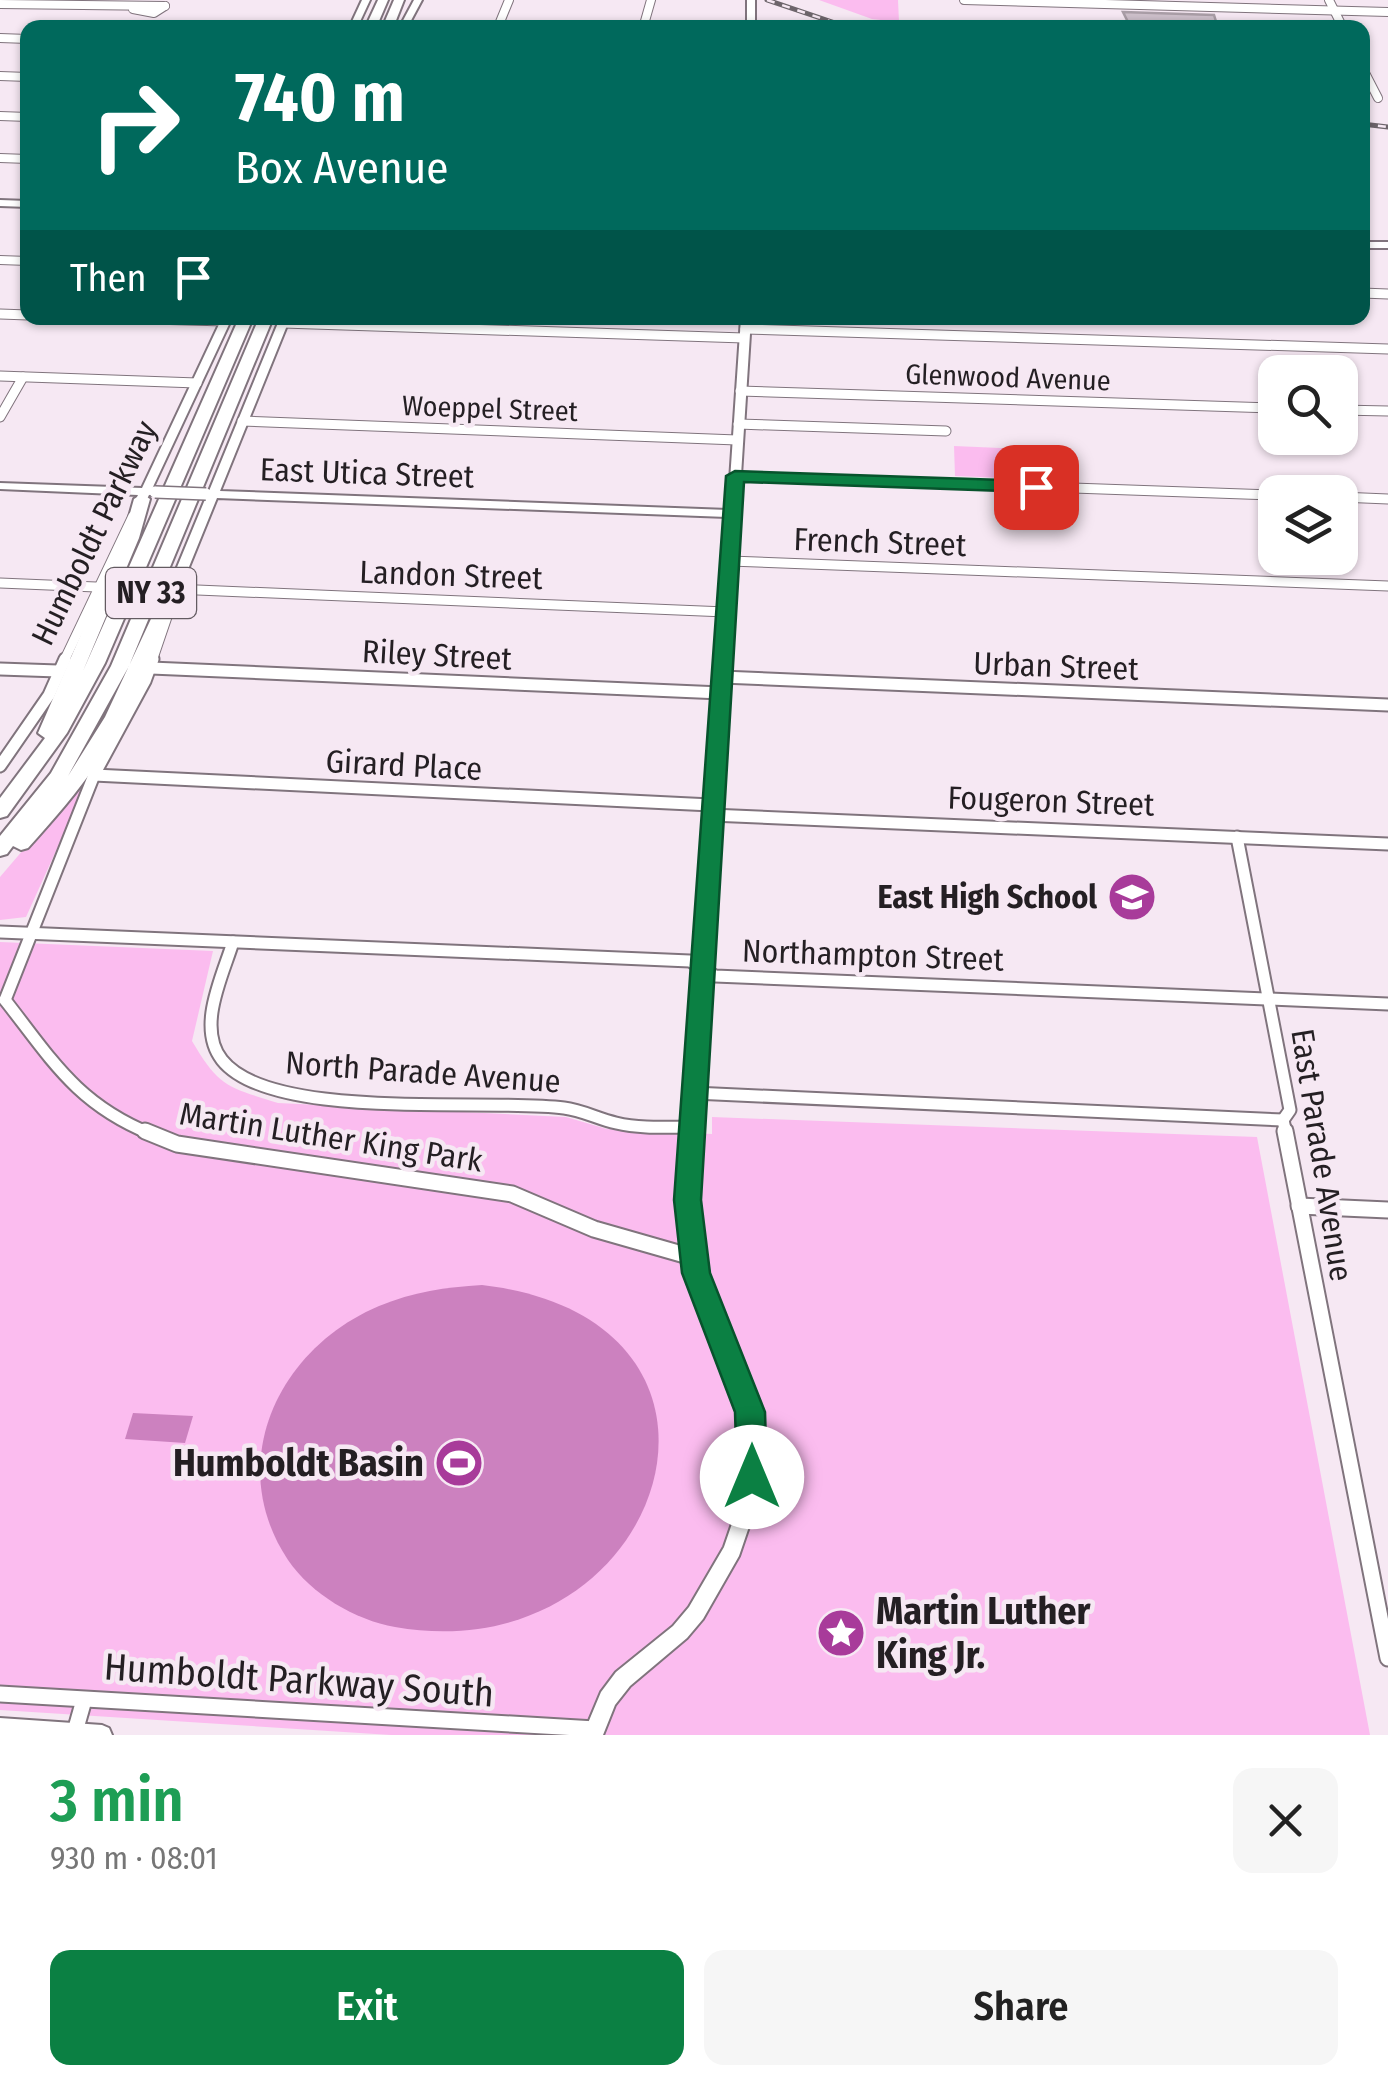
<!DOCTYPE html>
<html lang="en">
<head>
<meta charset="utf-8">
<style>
  :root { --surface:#fff; --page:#f6f6f6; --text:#222; --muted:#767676; --accent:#0b8043 }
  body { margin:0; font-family:"Fira Sans Condensed",sans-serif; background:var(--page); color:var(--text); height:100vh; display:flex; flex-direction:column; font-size:38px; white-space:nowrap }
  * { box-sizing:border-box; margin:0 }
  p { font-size:32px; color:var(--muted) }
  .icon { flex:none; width:55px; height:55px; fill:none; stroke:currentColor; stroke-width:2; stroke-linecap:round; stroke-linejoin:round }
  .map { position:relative; height:1735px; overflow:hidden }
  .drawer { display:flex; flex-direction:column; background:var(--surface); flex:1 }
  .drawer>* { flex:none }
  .hud { position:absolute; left:20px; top:20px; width:1350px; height:305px; border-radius:20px; box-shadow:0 2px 8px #0004; background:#00695c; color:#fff; overflow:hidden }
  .tools { position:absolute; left:1258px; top:355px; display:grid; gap:20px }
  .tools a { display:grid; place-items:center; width:100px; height:100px; border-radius:20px; background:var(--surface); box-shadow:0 2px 8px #0004; font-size:50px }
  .pin { position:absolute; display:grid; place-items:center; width:85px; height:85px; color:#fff; margin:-42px; border-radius:20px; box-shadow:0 5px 15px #0006 }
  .me { position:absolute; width:110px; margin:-55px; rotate:0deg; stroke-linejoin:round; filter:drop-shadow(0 0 8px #0008) }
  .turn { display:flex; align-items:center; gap:35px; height:210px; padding:0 50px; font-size:45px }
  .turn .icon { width:130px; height:130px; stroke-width:2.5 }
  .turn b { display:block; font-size:70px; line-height:85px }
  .then { display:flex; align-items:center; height:95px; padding:0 50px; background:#0003; gap:20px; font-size:38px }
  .round { display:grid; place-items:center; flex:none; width:105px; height:105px; border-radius:20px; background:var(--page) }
  .headline { display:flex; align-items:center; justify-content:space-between; height:170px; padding:0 50px }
  h1 { font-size:60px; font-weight:600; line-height:75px; color:#1e9e55 }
  .action { display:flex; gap:20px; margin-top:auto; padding:20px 50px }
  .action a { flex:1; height:115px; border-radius:20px; background:var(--accent); color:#fff; font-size:40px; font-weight:600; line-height:115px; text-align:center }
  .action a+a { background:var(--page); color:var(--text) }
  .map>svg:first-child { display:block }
  .green { fill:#fbbcef }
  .water { fill:#cc81bf }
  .building { fill:#cec0cb; stroke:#a99da6; stroke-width:2.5 }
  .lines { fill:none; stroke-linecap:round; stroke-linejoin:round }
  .minor-far3-casing { stroke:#80747d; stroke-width:10 }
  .minor-far2-casing { stroke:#80747d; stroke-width:11 }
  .minor-far1-casing { stroke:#80747d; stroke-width:15 }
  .minor-casing { stroke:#80747d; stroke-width:19 }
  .tertiary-casing { stroke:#80747d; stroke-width:4 }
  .motorway-casing { stroke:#80747d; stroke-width:4 }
  .minor-far3 { stroke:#fff; stroke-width:8 }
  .minor-far2 { stroke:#fff; stroke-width:9 }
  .minor-far1 { stroke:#fff; stroke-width:11 }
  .minor { stroke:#fff; stroke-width:15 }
  .tertiary { fill:#fff; fill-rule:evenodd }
  .motorway { fill:#fff; fill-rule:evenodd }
  .rail-casing { stroke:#6d656b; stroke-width:5 }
  .rail { stroke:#f6e8f3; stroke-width:2.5; stroke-dasharray:8; stroke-linecap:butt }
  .tertiary-bridge-casing { stroke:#80747d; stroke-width:14; stroke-linecap:butt }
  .tertiary-bridge { stroke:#fff; stroke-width:11 }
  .route { fill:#0b8043; stroke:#07532c; stroke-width:2.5 }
  .labels { text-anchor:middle; stroke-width:9; stroke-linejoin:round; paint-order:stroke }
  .far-street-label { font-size:28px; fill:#241f23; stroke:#f6e8f3 }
  .shield { fill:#f6e8f3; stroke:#635b61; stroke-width:2.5 }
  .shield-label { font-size:30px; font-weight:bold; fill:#241f23 }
  .street-label { font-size:32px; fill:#241f23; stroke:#f6e8f3 }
  .poi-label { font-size:32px; font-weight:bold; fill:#241f23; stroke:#f6e8f3; text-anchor:end }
  .near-poi-label { font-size:38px; font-weight:bold; fill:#241f23; stroke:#f6e8f3; text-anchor:end }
  .near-street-label { font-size:38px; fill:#241f23; stroke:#f6e8f3 }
</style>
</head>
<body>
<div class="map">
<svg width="1388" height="1735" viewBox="0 0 1388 1735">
  <rect width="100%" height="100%" fill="#f6e8f3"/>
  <g class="green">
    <path d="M819 0H898L899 22 872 19Z"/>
    <path d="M954 446 1025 449 1028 479 955 476Z"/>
    <path d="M94 767 26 917 0 920V877Z"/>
    <path d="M0 942 213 951 192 1041C219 1087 227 1087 278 1103L566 1117 607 1129 712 1134V1117L1257 1137 1370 1735H391L0 1710Z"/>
  </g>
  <g class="water">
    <path d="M482 1285C782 1320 664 1674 395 1627 355 1620 311 1594 288 1560 224 1464 277 1349 379 1306 413 1292 446 1287 482 1285Z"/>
    <path d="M133 1413 193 1416 185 1443 125 1439Z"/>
  </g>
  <path class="building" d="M1123 12 1214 15 1218 28H1131Z"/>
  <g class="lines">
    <g class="minor-far3-casing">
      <g id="minor-far3">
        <path d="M964 0 1388 12"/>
        <path d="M1329 0 1343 28"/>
        <path d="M0 4 165 6"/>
        <path d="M133 9 154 13 165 6"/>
        <path d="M508 28 500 22 509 0"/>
        <path d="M643 28 651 0"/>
        <path d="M0 38 28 39"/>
        <path d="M1362 67 1378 98"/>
        <path d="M0 76 28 77"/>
        <path d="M0 116 28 117"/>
        <path d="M0 158 28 159"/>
        <path d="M0 260 28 261"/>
      </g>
    </g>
    <g class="minor-far2-casing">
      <g id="minor-far2">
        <path d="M1362 293 1388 294"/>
        <path d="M0 314 28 315"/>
        <path d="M115 318 225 321"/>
        <path d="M283 323 744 338"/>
        <path d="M745 329 1388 349"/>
        <path d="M0 376 197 383"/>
        <path d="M740 391 1275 408"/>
        <path d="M1340 410 1388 411"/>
        <path d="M0 417 23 377"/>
        <path d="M242 421 737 440"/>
        <path d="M738 424 946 431"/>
        <path d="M735 476 1275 495"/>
        <path d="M1340 497 1388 499"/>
        <path d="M730 561 1388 586"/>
        <path d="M0 583 96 587"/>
        <path d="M174 592V589L726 612"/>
        <path d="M64 661 133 516"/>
        <path d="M152 661 168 614"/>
      </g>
    </g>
    <g class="minor-far1-casing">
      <g id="minor-far1">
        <path d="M151 668 721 693"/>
        <path d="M0 669 58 671"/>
        <path d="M722 677 1388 705"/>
        <path d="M0 766 49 695 65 659"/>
        <path d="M94 775 711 805"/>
        <path d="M711 815 1388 844"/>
        <path d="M1237 837 1290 1110 1283 1120 1286 1134"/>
        <path d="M0 932 690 961 715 976 1388 1004"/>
        <path d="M233 942C223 975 196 1027 222 1060 271 1122 487 1098 564 1108 582 1110 598 1119 616 1123 641 1129 667 1127 692 1127"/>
        <path d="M5 1000 94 775 145 681 153 659"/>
        <path d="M5 1000C52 1060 77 1104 151 1134"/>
        <path d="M694 1093 1283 1120"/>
      </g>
    </g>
    <g class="minor-casing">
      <g id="minor">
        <path d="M145 1131 177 1144 512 1194 594 1229 692 1257"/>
        <path d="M1285 1131 1388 1658"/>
        <path d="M1299 1206 1388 1210"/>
        <path d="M0 1694 595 1729"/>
        <path d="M74 1735 84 1700"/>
      </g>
    </g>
    <g class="tertiary-casing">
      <g id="tertiary">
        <path d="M362 0H370L357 28H349Z"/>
        <path d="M414 0H422L407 28H399Z"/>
        <rect x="747" y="0" width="8" height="28"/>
        <path d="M0 200 28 201V207L0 206Z"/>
        <rect x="1362" y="242" width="26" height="6"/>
        <path d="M222 318H232L152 489 158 490V494L149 495 146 501 142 502 136 499 138 495 0 489V483L142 488Z"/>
        <path d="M280 318H290L220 491 728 510 741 318H751L695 1200 704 1273 759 1412 762 1448 756 1506 739 1556 703 1619 687 1638 630 1686 615 1705 603 1735H583L601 1692 616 1672 673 1626 689 1607 724 1547 738 1506 744 1448 741 1412 688 1273 679 1200 727 517 217 498 180 589 174 593 170 591 168 589 206 497 200 494 209 491Z"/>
        <path d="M0 1718 102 1725 109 1728 112 1735H0Z"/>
      </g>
    </g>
    <g class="motorway-casing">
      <g id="motorway">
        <path d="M378 0H388L376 28H365Z"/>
        <path d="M394 0H404L393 28H382Z"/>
        <path d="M239 318H253L105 663 67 733 7 816 0 818V798L45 738 38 733 123 538 134 499 142 494 150 499 139 538 83 671Z"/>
        <path d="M259 318H273L129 666 68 776 105 717 165 589 174 584 180 585 183 589C156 645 134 704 101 757 80 790 54 819 28 848L21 850 13 846 7 854 0 856V836L51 773 111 666Z"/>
      </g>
    </g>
    <use href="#minor-far3" class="minor-far3"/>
    <use href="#minor-far2" class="minor-far2"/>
    <use href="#minor-far1" class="minor-far1"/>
    <use href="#minor" class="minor"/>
    <use href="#tertiary" class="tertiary"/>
    <use href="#motorway" class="motorway"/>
    <g class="rail-casing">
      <g id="rail">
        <path d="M767 0 850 28"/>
        <path d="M1362 124 1388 127"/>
      </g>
    </g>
    <use href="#rail" class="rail"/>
    <g class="tertiary-bridge-casing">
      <path id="tertiary-bridge" d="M155 492 206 494"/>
    </g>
    <use href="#tertiary-bridge" class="tertiary-bridge"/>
  </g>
  <path class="route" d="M735 471 1036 481 1045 487 1036 492 744 482 701 1200 710 1273 765 1412 767 1477 763 1486 752 1490 741 1486 737 1477 735 1412 682 1273 674 1200 726 476Z"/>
  <defs>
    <g id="school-disc" transform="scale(2.5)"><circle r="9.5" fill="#a83b9a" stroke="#f6e8f3"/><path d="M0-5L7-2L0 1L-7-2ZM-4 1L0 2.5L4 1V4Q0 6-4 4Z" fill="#fff"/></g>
    <g id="stadium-disc" transform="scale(2.5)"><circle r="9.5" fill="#a83b9a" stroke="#f6e8f3"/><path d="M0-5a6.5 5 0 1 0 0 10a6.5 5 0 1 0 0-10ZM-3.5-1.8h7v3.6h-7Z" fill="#fff"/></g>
    <g id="sight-disc" transform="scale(2.5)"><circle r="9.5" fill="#a83b9a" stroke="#f6e8f3"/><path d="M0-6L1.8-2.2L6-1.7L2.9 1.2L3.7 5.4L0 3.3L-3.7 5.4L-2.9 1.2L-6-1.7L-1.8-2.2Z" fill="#fff"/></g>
  </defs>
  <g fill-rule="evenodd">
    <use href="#school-disc" x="1132" y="897"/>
    <use href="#stadium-disc" x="459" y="1463"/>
    <use href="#sight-disc" x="841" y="1633"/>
  </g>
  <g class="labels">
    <g class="far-street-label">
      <text transform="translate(1008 377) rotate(2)" y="10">Glenwood Avenue</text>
      <text transform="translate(490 408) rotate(2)" y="10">Woeppel Street</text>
    </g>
    <rect class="shield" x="106" y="568" width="90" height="50" rx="8"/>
    <g class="shield-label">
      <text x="151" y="603">NY 33</text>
    </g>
    <g class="street-label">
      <text transform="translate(367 473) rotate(2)" y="11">East Utica Street</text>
      <text transform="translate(94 533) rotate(-64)" y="11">Humboldt Parkway</text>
      <text transform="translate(880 542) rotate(2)" y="11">French Street</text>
      <text transform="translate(451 575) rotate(2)" y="11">Landon Street</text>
      <text transform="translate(437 655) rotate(3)" y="11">Riley Street</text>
      <text transform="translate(1056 666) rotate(2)" y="11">Urban Street</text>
      <text transform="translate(404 765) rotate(3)" y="11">Girard Place</text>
      <text transform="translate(1051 801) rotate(2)" y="11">Fougeron Street</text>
      <text transform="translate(873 955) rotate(2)" y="11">Northampton Street</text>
      <text transform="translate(423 1072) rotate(4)" y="11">North Parade Avenue</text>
      <text transform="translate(331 1137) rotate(9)" y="11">Martin Luther King Park</text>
      <text transform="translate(1322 1155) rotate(81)" y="11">East Parade Avenue</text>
    </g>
    <g class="poi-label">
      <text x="1097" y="908">East High School</text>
    </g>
    <g class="near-poi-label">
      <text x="424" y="1476">Humboldt Basin</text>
      <text x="876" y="1624" text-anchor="start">Martin Luther<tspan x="876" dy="44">King Jr.</tspan></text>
    </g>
    <g class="near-street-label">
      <text transform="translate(299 1680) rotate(4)" y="13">Humboldt Parkway South</text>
    </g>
  </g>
</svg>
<div class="tools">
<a><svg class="icon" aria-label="search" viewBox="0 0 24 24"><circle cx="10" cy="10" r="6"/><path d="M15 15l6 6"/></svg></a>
<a><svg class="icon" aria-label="layers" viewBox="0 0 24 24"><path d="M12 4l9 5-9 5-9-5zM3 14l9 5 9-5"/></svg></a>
</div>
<div class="pin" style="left:1036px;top:487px;background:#d93025"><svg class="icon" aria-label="arrive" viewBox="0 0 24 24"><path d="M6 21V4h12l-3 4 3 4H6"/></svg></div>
<svg class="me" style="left:752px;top:1477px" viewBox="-20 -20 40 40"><circle r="19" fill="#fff"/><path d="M0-13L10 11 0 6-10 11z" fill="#0b8043"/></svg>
<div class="hud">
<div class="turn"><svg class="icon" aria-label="right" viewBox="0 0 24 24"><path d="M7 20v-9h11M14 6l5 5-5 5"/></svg><div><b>740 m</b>Box Avenue</div></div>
<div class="then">Then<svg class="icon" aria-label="arrive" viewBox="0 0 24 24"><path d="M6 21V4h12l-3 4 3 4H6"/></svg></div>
</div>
</div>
<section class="drawer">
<div class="headline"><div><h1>3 min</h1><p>930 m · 08:01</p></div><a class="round"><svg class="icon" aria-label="close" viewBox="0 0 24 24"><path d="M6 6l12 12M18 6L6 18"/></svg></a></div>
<div class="action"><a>Exit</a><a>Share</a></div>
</section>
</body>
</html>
